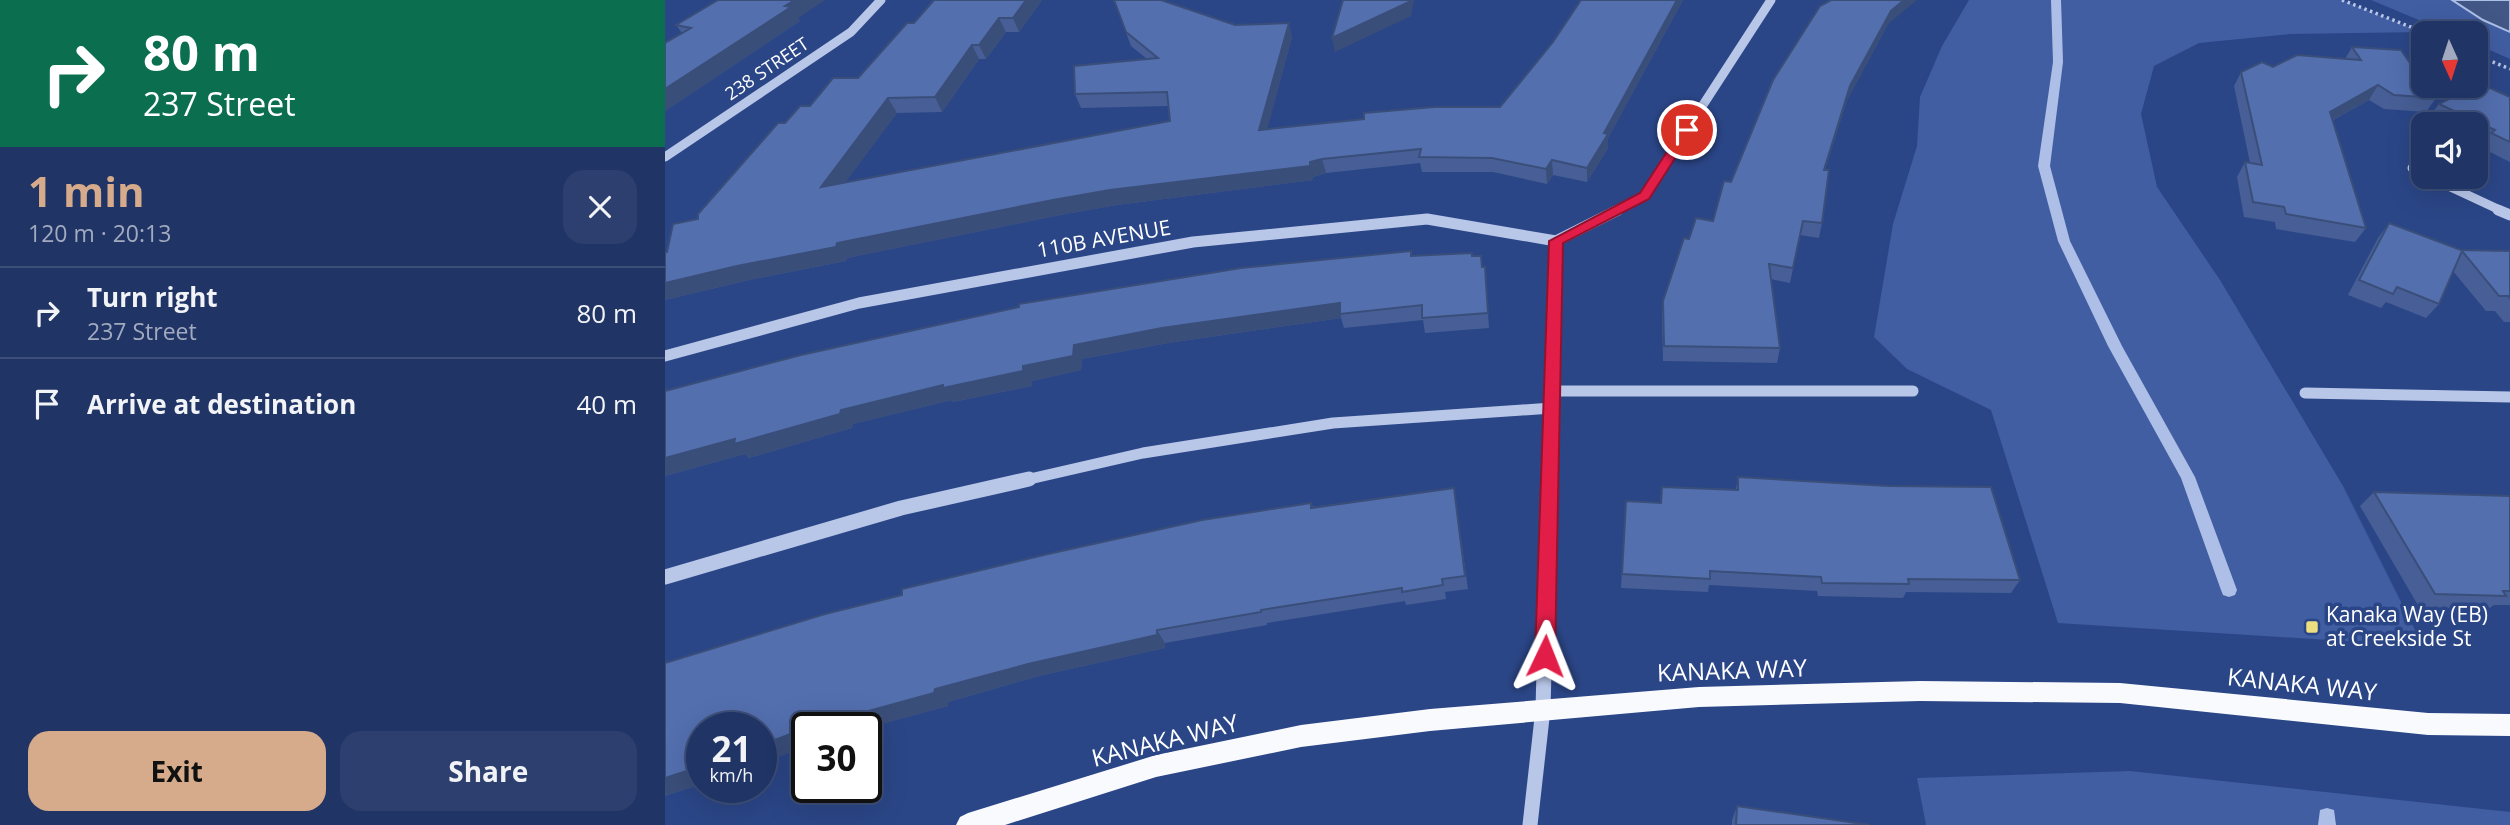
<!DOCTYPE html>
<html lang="en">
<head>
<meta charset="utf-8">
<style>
  :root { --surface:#203465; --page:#2d3f6e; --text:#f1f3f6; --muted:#a2aabf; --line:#3d4f79; --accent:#d6ab8b }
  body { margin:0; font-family:"Open Sans",sans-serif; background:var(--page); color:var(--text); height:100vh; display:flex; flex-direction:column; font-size:26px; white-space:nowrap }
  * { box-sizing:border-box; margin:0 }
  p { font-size:23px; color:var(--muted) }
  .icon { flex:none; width:38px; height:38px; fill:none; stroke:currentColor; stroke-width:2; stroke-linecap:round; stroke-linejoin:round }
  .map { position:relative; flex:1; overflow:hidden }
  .sheet { display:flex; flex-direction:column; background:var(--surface); width:665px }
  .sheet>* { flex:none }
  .banner { background:#0b6e4f; color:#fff; overflow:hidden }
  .needle { width:46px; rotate:177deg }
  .fabs { position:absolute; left:1746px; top:21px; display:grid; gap:14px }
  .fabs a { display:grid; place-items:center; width:77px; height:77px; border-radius:14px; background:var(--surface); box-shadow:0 7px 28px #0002,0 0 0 2px var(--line); font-size:35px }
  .speed { position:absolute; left:21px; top:712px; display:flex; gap:14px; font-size:35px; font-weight:700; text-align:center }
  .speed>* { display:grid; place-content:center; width:91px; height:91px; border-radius:50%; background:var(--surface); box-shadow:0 7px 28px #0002,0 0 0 2px var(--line); line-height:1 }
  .speed small { font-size:18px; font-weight:400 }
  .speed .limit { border:4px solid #111; border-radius:10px; background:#fff; color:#111 }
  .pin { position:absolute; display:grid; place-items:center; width:60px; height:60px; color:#fff; margin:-30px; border:4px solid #fff; border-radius:50%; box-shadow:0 2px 7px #0007 }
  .me { position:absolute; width:77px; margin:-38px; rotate:2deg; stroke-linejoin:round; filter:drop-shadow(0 0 5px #0008) }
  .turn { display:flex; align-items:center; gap:24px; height:147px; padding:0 28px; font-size:32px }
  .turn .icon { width:91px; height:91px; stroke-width:2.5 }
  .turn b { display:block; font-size:49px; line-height:60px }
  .round { display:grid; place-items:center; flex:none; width:74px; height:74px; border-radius:21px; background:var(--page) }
  .headline { display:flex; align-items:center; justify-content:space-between; height:119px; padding:0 28px }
  h1 { font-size:42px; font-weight:700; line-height:52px; color:var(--accent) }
  .primary-button { display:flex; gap:14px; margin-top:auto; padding:14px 28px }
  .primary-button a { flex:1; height:80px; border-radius:21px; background:var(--accent); color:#111; font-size:28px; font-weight:700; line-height:80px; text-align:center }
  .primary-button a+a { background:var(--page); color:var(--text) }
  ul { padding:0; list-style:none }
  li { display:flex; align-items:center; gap:21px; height:91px; padding:0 28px; border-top:2px solid var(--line) }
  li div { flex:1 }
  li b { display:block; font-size:26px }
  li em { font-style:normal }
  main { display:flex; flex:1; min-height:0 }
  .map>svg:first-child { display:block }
  .green { fill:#415ea3 }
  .water { fill:#435786; stroke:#adbfe7; stroke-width:2 }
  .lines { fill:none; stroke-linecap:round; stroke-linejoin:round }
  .stream { fill:#adbfe7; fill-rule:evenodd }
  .path { stroke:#b8c6e8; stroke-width:3.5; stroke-dasharray:2.5 3.5; stroke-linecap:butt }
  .minor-far2 { stroke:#b8c6e8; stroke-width:9 }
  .minor-far1 { stroke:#b8c6e8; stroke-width:11 }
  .minor { stroke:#b8c6e8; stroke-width:15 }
  .major { fill:#f9fafe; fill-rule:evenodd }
  .wall { fill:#475f96 }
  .shaded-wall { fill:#3a4e7a }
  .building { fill:#536fae; stroke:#3a4e7a; stroke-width:2 }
  .route { fill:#e11d48; stroke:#92132f; stroke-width:2 }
  .poi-dot { fill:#edde80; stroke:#2b4687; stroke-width:2.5 }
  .labels { text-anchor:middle; stroke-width:7; stroke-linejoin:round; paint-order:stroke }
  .far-street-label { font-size:18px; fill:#fff; stroke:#2b4687 }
  .street-label { font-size:21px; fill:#fff; stroke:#2b4687 }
  .poi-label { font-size:21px; fill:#fff; stroke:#2b4687; text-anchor:start }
  .near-street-label { font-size:24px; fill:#fff; stroke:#2b4687 }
</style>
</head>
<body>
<main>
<section class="sheet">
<div class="banner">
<div class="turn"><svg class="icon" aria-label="right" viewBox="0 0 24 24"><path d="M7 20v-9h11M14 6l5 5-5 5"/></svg><div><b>80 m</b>237 Street</div></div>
</div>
<div class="headline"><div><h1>1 min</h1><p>120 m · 20:13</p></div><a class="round"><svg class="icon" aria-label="close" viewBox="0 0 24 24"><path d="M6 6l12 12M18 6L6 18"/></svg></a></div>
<ul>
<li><svg class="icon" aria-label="right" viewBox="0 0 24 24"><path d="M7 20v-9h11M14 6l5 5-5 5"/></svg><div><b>Turn right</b><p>237 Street</p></div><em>80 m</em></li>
<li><svg class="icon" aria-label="arrive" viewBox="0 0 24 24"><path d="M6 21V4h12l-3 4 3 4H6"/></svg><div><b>Arrive at destination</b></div><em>40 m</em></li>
</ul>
<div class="primary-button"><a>Exit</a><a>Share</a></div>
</section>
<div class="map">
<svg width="1845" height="825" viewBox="0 0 1845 825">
  <rect width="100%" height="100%" fill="#2b4687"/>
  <g class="green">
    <path d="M1304 0H1677L1757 32 1625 34 1534 43 1489 66 1476 114 1492 187 1555 280 1678 486 1758 646 1393 623 1326 410 1242 369 1209 337 1228 224 1252 146 1255 97 1277 46Z"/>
    <path d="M1706 0H1787L1818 20 1845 32V59L1811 44V33H1785Z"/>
    <path d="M1465 771 1845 812V825H1261L1252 778Z"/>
  </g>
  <path class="water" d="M1787 0H1845V32L1818 20Z"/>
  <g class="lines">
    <g class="stream">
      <path d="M1386 0H1396L1398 62 1385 166 1405 241 1457 346 1530 477 1572 590 1570 595 1564 597 1558 595 1556 590 1516 478 1443 346 1393 241 1373 166 1388 62Z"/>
      <path d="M1662 808 1669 810 1671 825H1653L1655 810Z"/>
    </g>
    <g class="path">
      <path d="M1677 0 1761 33"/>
      <path d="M1811 55 1845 69"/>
    </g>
    <g class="minor-far2">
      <path d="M0 157 186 32 216 0"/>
      <path d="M1747 168 1759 174"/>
      <path d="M1764 177 1837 211"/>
      <path d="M949 211 979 196 1106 0"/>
    </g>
    <g class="minor-far1">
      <path d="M1833 210 1845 215"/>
      <path d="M891 241 953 210"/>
      <path d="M0 356 194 303 528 242 762 219 891 241"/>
      <path d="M888 391H1248"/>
      <path d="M1640 393 1845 397"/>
      <path d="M356 481 478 453 668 423 887 408"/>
      <path d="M884 481 891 241"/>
    </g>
    <g class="minor">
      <path d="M0 577 236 508 364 479"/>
      <path d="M865 825 878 709 884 479"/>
    </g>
    <path class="major" d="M1255 681 1455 683 1763 713 1845 714V736L1763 735 1455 703 1255 701 1034 707 765 731 636 747 491 777 340 825H291L295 817 303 813 491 755 636 725 765 709 1034 687Z"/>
  </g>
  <g class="wall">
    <path d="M269 0H377L354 32H341L321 59H314L277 112 232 113 180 182 505 121 503 106 416 108 410 94 482 59 466 46 449 0 505 3 570 25 627 37 602 129 835 107 888 42 916 0H1018L943 138V148L922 182 888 175 882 184 828 172H757L755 163 661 173 648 177V180L452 205 395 215 182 258 181 261 84 280 0 300V252H2L33 219 120 123 145 106 193 78 249 23Z"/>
    <path d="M133 18 135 21 0 111V43L17 33 11 25Z"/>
    <path d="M1223 24 1182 100 1160 170 1157 223 1154 238 1135 235 1125 283 1106 279 1115 348 1112 363 998 361 997 316 998 301 1024 239 1048 221 1066 182Z"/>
    <path d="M1687 47 1745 63 1753 64 1749 69 1771 98 1761 112 1719 109 1704 100 1668 120 1701 228 1690 242 1611 229 1610 222 1579 217 1572 177 1580 162 1585 163 1569 86 1576 72 1680 59Z"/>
    <path d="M1845 97V162L1815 147 1817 144 1811 141V124H1776L1763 118 1774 104Z"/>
    <path d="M1724 223 1796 250 1845 251V322H1839L1830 311H1821L1788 271 1774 304 1761 318 1721 302 1716 308 1683 295 1713 238Z"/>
    <path d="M747 256H807L817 267H820L824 328 760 333 758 320 679 328 676 318 503 343 417 359 416 370 367 381V386L288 402 287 400 188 424 187 428 84 458 80 454 0 476V391Z"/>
    <path d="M1073 477 1355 580 1346 593 1241 592 1238 598 1153 596 1152 591 1044 585 1043 592 956 588 961 501 995 503 997 487 1071 489Z"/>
    <path d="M789 488 803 589 780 592 781 599 741 605 740 601 602 623V625L500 643V648L374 676 283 702V706L201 728H142V746L96 763V728H37V784L0 796V663L160 614 237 595V589L383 554 537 520 607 509 646 503 648 507Z"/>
    <path d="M1709 492 1845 496V605H1829L1823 609 1754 607 1695 506Z"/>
    <path d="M1072 806 1205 825H1067V820Z"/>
  </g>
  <g class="shaded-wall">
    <path d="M130 0H160L133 18 135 21 0 111V89Z"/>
    <path d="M361 0H377L354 32 348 18Z"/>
    <path d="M745 0H749L746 16 670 52 667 38Z"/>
    <path d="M1012 0H1018L943 138V148L922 182V168L939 133Z"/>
    <path d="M1239 0H1252L1223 24 1182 100 1156 184 1159 170 1185 86 1226 11Z"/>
    <path d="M334 18 341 32 321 59 314 45Z"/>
    <path d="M624 23 627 37 598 145 594 130Z"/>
    <path d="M307 45 314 59 277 112 270 97Z"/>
    <path d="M1713 85 1704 100 1656 126 1665 112Z"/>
    <path d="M223 98 232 113 166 202 156 187Z"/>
    <path d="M657 159 661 173 648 177V180L452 205 395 215 182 258 181 261 84 280 0 300V283L172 243 388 200 445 190 645 162Z"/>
    <path d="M887 160 888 175 882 184 881 169Z"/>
    <path d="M675 303 676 318 503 343 417 359 416 370 367 381V386L288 402 287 400 188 424 187 428 84 458 80 454 0 476V458L176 410 358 366 409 345 497 328Z"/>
    <path d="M492 630 500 643V648L374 676 283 702V706L201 728H143L270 689Z"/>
    <path d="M142 728V746L96 763V745Z"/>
    <path d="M37 766V784L0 796V778Z"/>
  </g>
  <g class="building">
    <path d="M53 0H130L120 6 126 7 0 89V43L26 28 11 25Z"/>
    <path d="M269 0H361L348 18H334L314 45H307L270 97 223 98 156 187 505 121 502 92 410 94 409 66 493 58 461 32 449 0H496L570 25 624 23 594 130 699 119V113L769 107H835L888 42 916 0H1012L939 133 943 134 922 168 887 160 881 169 827 158 754 157 756 149 657 159 645 162V166L445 190 388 200 172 243 171 247 72 266 0 283V252H2L8 224 33 219V214L113 123H120L135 106H145L168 78H193L242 23H249Z"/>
    <path d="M678 0H745L744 2 667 38Z"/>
    <path d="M1166 0H1239L1226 11 1185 86 1159 170H1164L1157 223 1138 221 1128 268 1104 264 1115 348 999 346 998 301 1019 238 1024 239 1031 218 1048 221 1059 181 1066 182 1108 80 1155 6Z"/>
    <path d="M1687 47 1736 50 1745 63 1753 64 1748 67 1759 81V86H1762L1771 98 1729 95 1713 85 1665 112 1701 228 1621 214 1619 207 1588 202 1580 162 1597 165 1576 72 1597 62 1608 67 1632 55 1696 60Z"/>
    <path d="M1814 83 1845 97V142L1826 133 1830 130 1774 104 1809 86H1811V84Z"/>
    <path d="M1724 223 1796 250 1845 251V298L1843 296H1834L1797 251 1774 304 1732 287 1728 294 1694 280Z"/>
    <path d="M746 251V256L807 253V256H816L817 267H820L823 313 757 318V305L675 314V303L497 328 409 345 408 356 358 366V371L278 388V385L176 410 175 414 69 444 70 439 0 458V391L136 355 354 307V304L576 268Z"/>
    <path d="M1073 477 1223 486 1326 487 1355 580 1243 579 1244 584 1157 583 1156 577 1045 571V579L957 574 961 501 996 503 997 487 1073 490Z"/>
    <path d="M789 488 800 576 777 579 778 585 737 592V588L596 610V612L492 630V635L363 664 270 689 269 693 142 728 96 745V728H37V766L0 778V663L160 614 237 595V589L383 554 537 520 607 509 646 503V508Z"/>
    <path d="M1709 492 1845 496V591H1838L1841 596 1770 594Z"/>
    <path d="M1072 806 1205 825H1071Z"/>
  </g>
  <path class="route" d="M1022 126 1028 130 984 199 898 243 890 656 887 662 880 665 873 662 870 656 884 241 975 193 1018 127Z"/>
  <rect class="poi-dot" x="1640" y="620" width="14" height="14" rx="3.5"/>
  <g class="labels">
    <g class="far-street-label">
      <text transform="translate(102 69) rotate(-34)" y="6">238 STREET</text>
    </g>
    <g class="street-label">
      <text transform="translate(439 239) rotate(-10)" y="7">110B AVENUE</text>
    </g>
    <g class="poi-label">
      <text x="1661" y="622">Kanaka Way (EB)<tspan x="1661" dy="24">at Creekside St</tspan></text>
    </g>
    <g class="near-street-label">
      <text transform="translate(1067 671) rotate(-2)" y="8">KANAKA WAY</text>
      <text transform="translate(1637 685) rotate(6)" y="8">KANAKA WAY</text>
      <text transform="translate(500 741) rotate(-14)" y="8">KANAKA WAY</text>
    </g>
  </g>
</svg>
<div class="fabs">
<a><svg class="needle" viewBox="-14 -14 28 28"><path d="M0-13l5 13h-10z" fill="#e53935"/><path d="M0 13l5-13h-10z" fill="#a2aabf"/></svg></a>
<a><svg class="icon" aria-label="sound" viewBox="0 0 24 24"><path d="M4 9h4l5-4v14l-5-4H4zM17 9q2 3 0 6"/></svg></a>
</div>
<div class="speed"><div>21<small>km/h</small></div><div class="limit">30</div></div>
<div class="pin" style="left:1022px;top:130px;background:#d93025"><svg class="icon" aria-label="arrive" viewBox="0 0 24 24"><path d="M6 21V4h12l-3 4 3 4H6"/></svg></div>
<svg class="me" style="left:880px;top:656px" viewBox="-20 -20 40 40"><path d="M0-17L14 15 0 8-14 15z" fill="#e11d48" stroke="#fff" stroke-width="4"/></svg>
</div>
</main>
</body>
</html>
